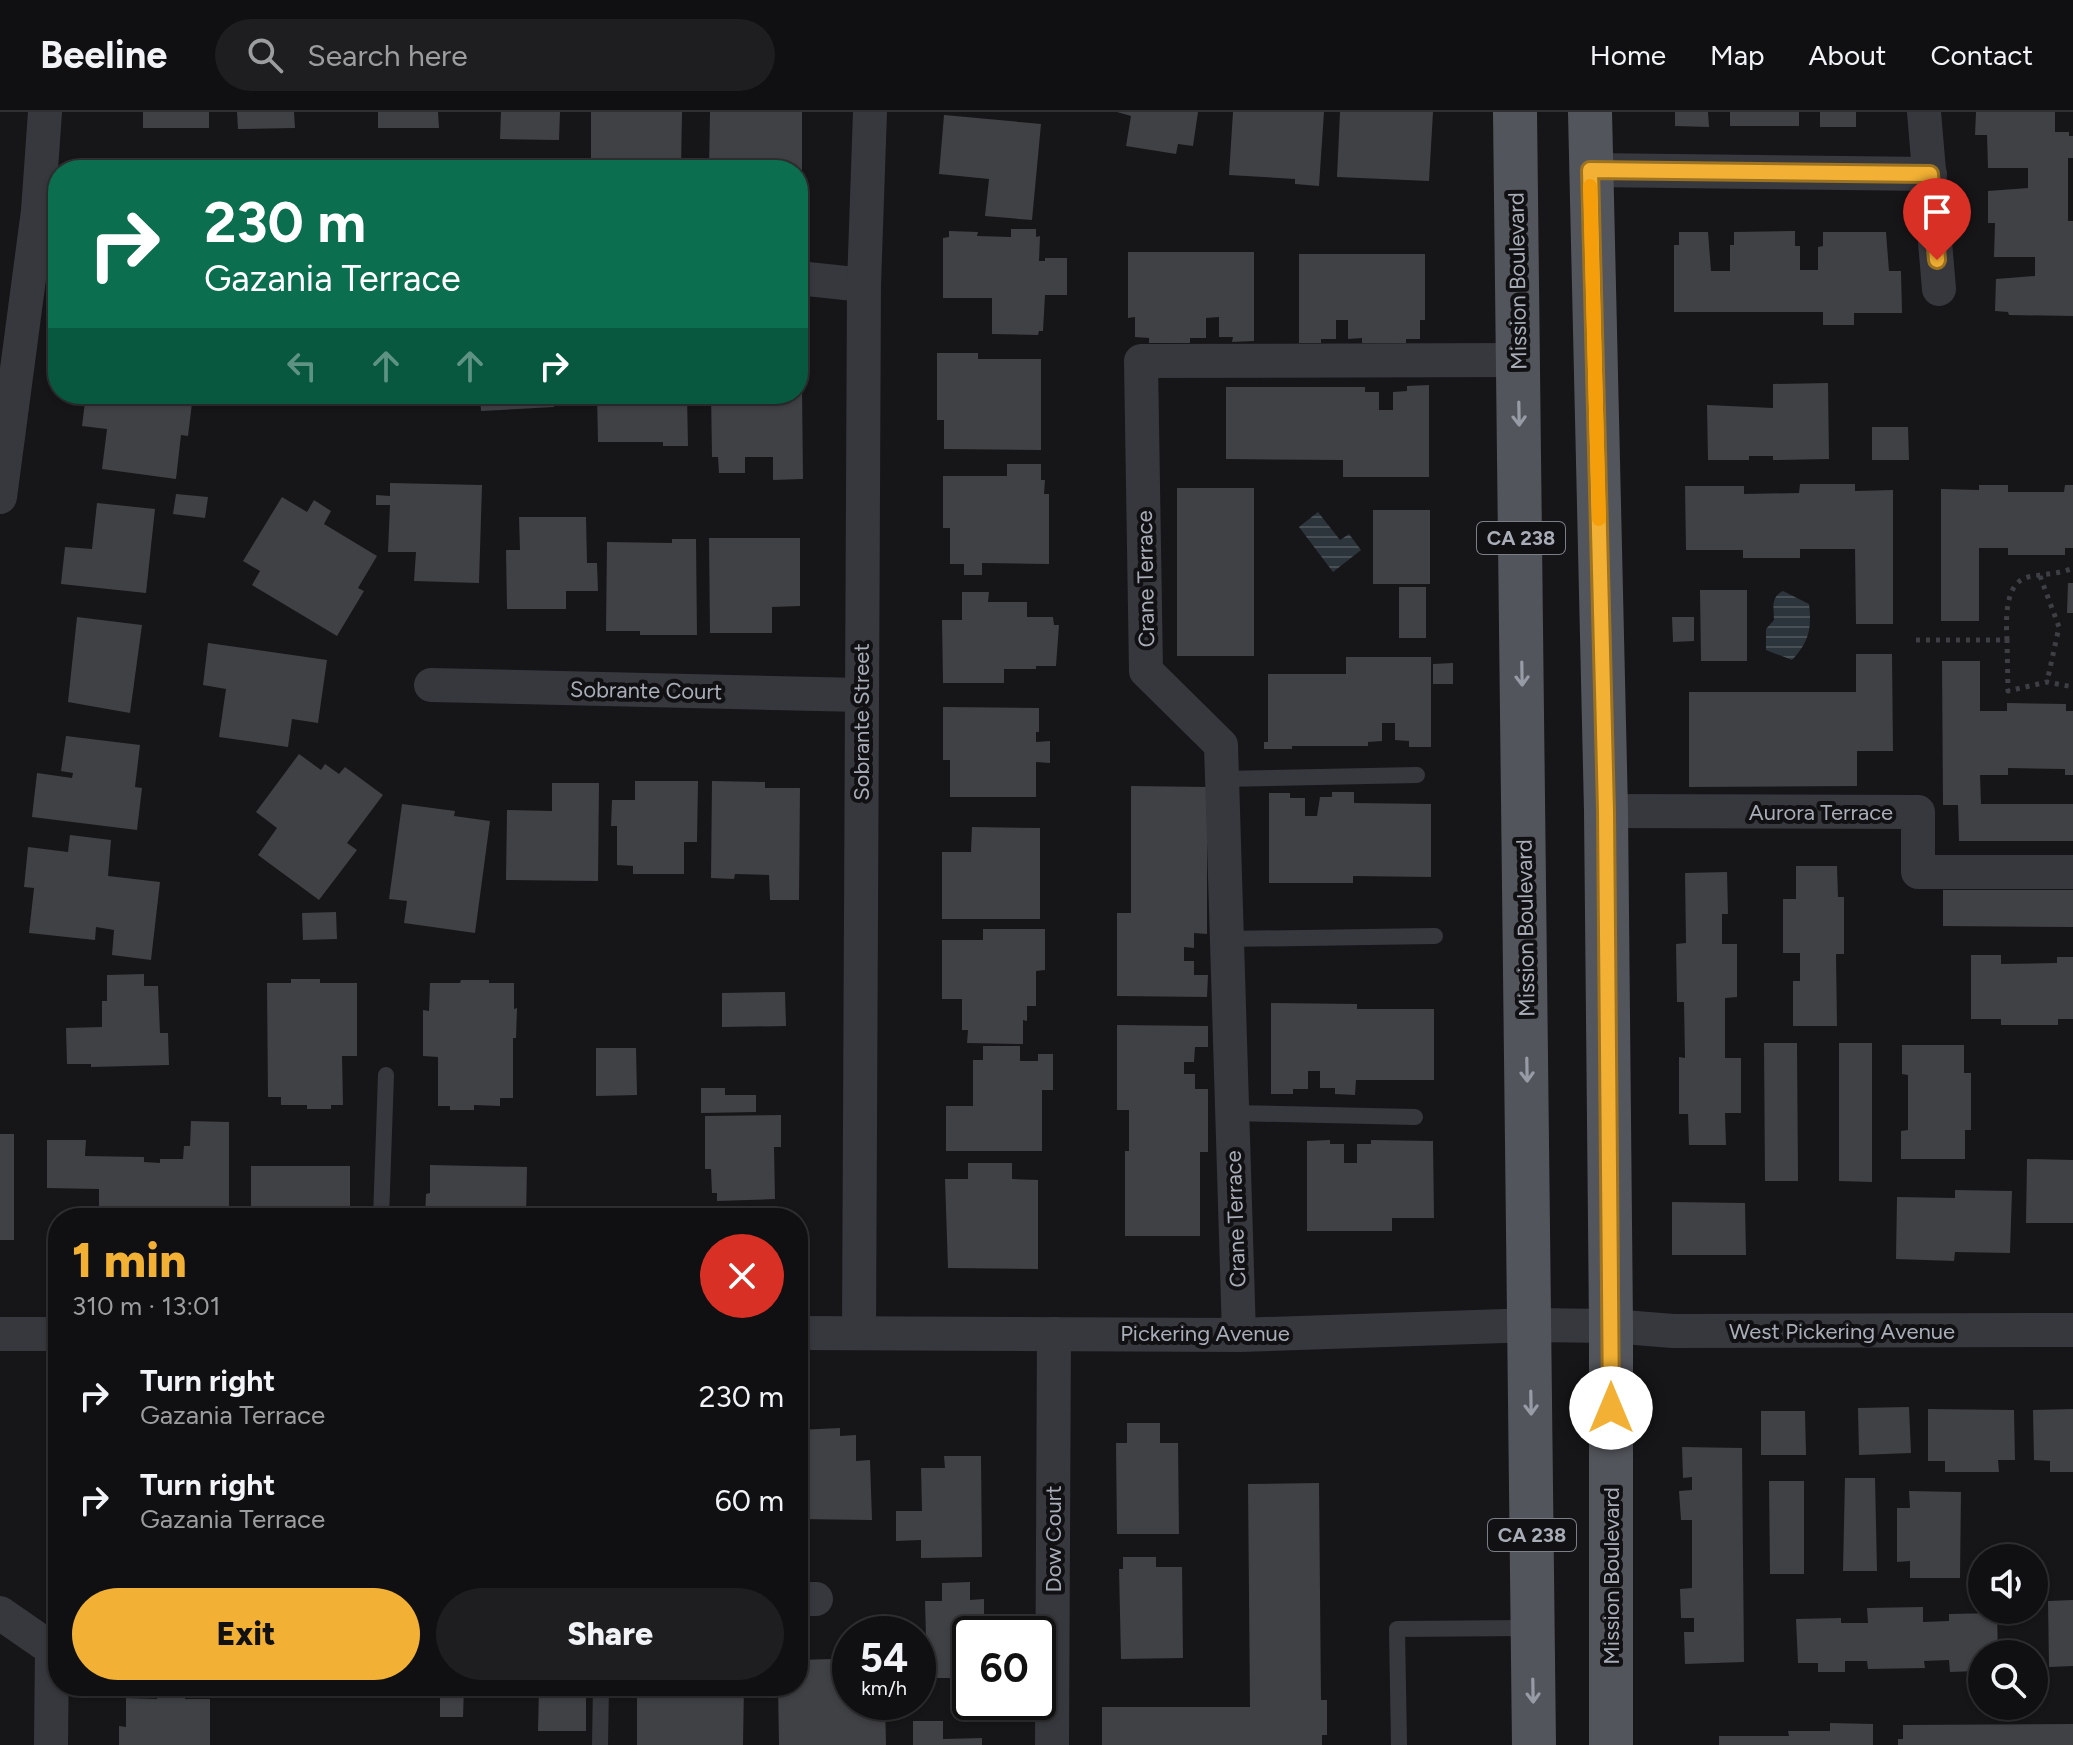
<!DOCTYPE html>
<html lang="en">
<head>
<meta charset="utf-8">
<style>
  :root { --surface:#101012; --page:#1e1e20; --text:#f1f3f6; --muted:#9c9d9f; --line:#303032; --accent:#f2b134 }
  body { margin:0; font-family:Figtree,sans-serif; background:var(--page); color:var(--text); height:100vh; display:flex; flex-direction:column; font-size:30px; white-space:nowrap }
  * { box-sizing:border-box; margin:0 }
  p { font-size:26px; color:var(--muted) }
  .icon { flex:none; width:44px; height:44px; fill:none; stroke:currentColor; stroke-width:2; stroke-linecap:round; stroke-linejoin:round }
  .map { position:relative; flex:1; overflow:hidden }
  .details { position:absolute; left:48px; top:1096px; width:760px; height:488px; display:flex; flex-direction:column; background:var(--surface); border-radius:32px; box-shadow:0 2px 6px #0004,0 0 0 2px var(--line) }
  .details>* { flex:none }
  .banner { position:absolute; left:48px; top:48px; width:760px; height:244px; border-radius:32px; box-shadow:0 2px 6px #0004,0 0 0 2px var(--line); background:#0b6e4f; color:#fff; overflow:hidden }
  .controls { position:absolute; left:1968px; top:1432px; display:grid; gap:16px }
  .controls a { display:grid; place-items:center; width:80px; height:80px; border-radius:50%; background:var(--surface); box-shadow:0 2px 6px #0004,0 0 0 2px var(--line); font-size:40px }
  .speed { position:absolute; left:832px; top:1504px; display:flex; gap:16px; font-size:40px; font-weight:700; text-align:center }
  .speed>* { display:grid; place-content:center; width:104px; height:104px; border-radius:50%; background:var(--surface); box-shadow:0 2px 6px #0004,0 0 0 2px var(--line); line-height:1 }
  .speed small { font-size:20px; font-weight:400 }
  .speed .limit { border:4px solid #111; border-radius:12px; background:#fff; color:#111 }
  .pin { position:absolute; display:grid; place-items:center; width:68px; height:68px; color:#fff; margin:-82px -34px; border-radius:50% 50% 50% 0; rotate:-45deg; box-shadow:0 0 8px #0007 }
  .pin .icon { rotate:45deg }
  .me { position:absolute; width:88px; margin:-44px; rotate:0deg; stroke-linejoin:round; filter:drop-shadow(0 0 6px #0008) }
  .turn { display:flex; align-items:center; gap:28px; height:168px; padding:0 24px; font-size:36px }
  .turn .icon { width:104px; height:104px; stroke-width:2.5 }
  .turn b { display:block; font-size:56px; line-height:68px }
  .lanes { display:flex; align-items:center; height:76px; padding:0 24px; background:#0003; justify-content:center; gap:40px; direction:ltr }
  .lanes .off { opacity:.35 }
  .round { display:grid; place-items:center; flex:none; width:84px; height:84px; border-radius:42px; background:var(--page) }
  .summary { display:flex; align-items:center; justify-content:space-between; height:136px; padding:0 24px }
  h1 { font-size:48px; font-weight:800; line-height:60px; color:var(--accent) }
  .primary-button { display:flex; gap:16px; margin-top:auto; padding:16px 24px }
  .primary-button a { flex:1; height:92px; border-radius:48px; background:var(--accent); color:#111; font-size:32px; font-weight:800; line-height:92px; text-align:center }
  .primary-button a+a { background:var(--page); color:var(--text) }
  ul { padding:0; list-style:none }
  li { display:flex; align-items:center; gap:24px; height:104px; padding:0 24px }
  li div { flex:1 }
  li b { display:block; font-size:30px }
  li em { font-style:normal }
  header { display:flex; align-items:center; gap:48px; box-sizing:border-box; height:112px; padding:0 40px; background:var(--surface); border-bottom:2px solid var(--line) }
  header strong { font-size:38px }
  nav { display:flex; gap:44px; margin-inline-start:auto; font-size:28px }
  .search { width:560px; height:72px; background:var(--page); display:flex; align-items:center; gap:20px; box-sizing:border-box; padding:0 28px; border-radius:44px; color:var(--muted); font-size:30px }
  .map>svg:first-child { display:block }
  .water { fill:url(#water-rules) }
  .building { fill:#404145 }
  .lines { fill:none; stroke-linecap:round; stroke-linejoin:round }
  .path { stroke:#3d3f44; stroke-width:5; stroke-dasharray:4 6; stroke-linecap:butt }
  .lane { stroke:#37383d; stroke-width:16 }
  .street { stroke:#37383d; stroke-width:34 }
  .primary { stroke:#53555c; stroke-width:44 }
  .oneway { stroke:#979ba6 }
  .route-casing { stroke:#9d7322; stroke-width:20 }
  .route { stroke:#f2b134; stroke-width:14 }
  .slow { stroke:#f59e0b; stroke-width:14 }
  .labels { text-anchor:middle; stroke-width:8; stroke-linejoin:round; paint-order:stroke }
  .shield { fill:#111113; stroke:#7b7e86; stroke-width:2 }
  .shield-label { font-size:20px; font-weight:bold; fill:#a8adb8 }
  .street-label { font-size:22px; fill:#a8adb8; stroke:#111113 }
</style>
</head>
<body>
<header>
<strong>Beeline</strong>
<div class="search"><svg class="icon" aria-label="search" viewBox="0 0 24 24"><circle cx="10" cy="10" r="6"/><path d="M15 15l6 6"/></svg>Search here</div>
<nav><a>Home</a><a>Map</a><a>About</a><a>Contact</a></nav>
</header>
<div class="map">
<svg width="2073" height="1633" viewBox="0 0 2073 1633">
  <defs>
    <pattern id="water-rules" width="6" height="5" patternUnits="userSpaceOnUse" patternTransform="scale(2)"><rect width="6" height="5" fill="#2c353c"/><path d="M0 2.5h6" fill="none" stroke="#485056"/></pattern>
  </defs>
  <rect width="100%" height="100%" fill="#161618"/>
  <g class="water">
    <path d="M1318 400 1340 428 1349 422 1361 438 1333 460 1299 415Z"/>
    <path d="M1783 479 1809 492C1812 516 1809 530 1792 548L1766 538V517L1774 508C1774 497 1770 485 1783 479Z"/>
  </g>
  <g class="building">
    <rect x="143" y="0" width="66" height="16"/>
    <path d="M237 0H294L295 16 238 17Z"/>
    <path d="M378 0H438L439 16H378Z"/>
    <path d="M501 0H560L559 28 500 27Z"/>
    <path d="M591 0H682L681 58H591Z"/>
    <path d="M710 0H802V58H709Z"/>
    <path d="M1117 0H1198L1193 34 1178 32 1176 42 1126 34 1131 4Z"/>
    <path d="M1233 0H1324L1319 74 1295 72V67L1229 63Z"/>
    <path d="M1340 0H1433L1429 69 1337 65Z"/>
    <path d="M1675 0H1708L1709 15 1675 14Z"/>
    <rect x="1730" y="0" width="69" height="14"/>
    <rect x="1820" y="0" width="36" height="15"/>
    <path d="M1976 0H2055V20H2069V24H2073V46H2068V109H2073V204L2009 203 2008 200 1995 199 1996 167 2035 164V145H1994L1995 111H1988V79L2028 76V56H1988L1987 23H1975Z"/>
    <path d="M944 3 1041 12 1032 108 985 104 989 67 939 62Z"/>
    <path d="M1011 117H1036V125L1040 124 1039 149H1045V146H1067V183H1045L1043 219H1039L1038 223 992 222V186H943V126L949 125V119L978 120 977 124 1011 125Z"/>
    <path d="M1795 119V134H1800V158H1818V135L1823 134V120H1886L1889 159H1901L1902 201H1854V213H1823V200H1674V133H1679V120H1708L1711 159H1730V133H1734V120Z"/>
    <path d="M1128 140H1254V229L1232 230 1233 225H1219V205L1206 206V226H1190V231H1149V226L1135 225V205L1128 206Z"/>
    <path d="M1299 142H1425V208H1420V227H1406V231H1362V226L1348 227V208H1336V227H1321V231H1299Z"/>
    <path d="M937 241H978V247H1041V338L944 337V308H937Z"/>
    <path d="M1828 271 1829 347 1773 348V344H1749V348H1708L1707 293 1773 296V272Z"/>
    <path d="M1429 273V365H1343V348L1226 347V275H1365V280H1379V298H1393V280L1407 279V274Z"/>
    <path d="M798 276H802L803 367 773 368V345H745V361H719L718 345H712L711 282H798Z"/>
    <path d="M86 282 193 283 188 324 181 323 176 367 102 357 107 317 82 314Z"/>
    <path d="M480 282H554V295L481 299Z"/>
    <path d="M597 282H687L688 334H663V330H598Z"/>
    <path d="M1872 315H1908L1909 348H1872Z"/>
    <path d="M1007 352H1041V368H1045L1044 382H1049V452L982 451V463H964V452H950V416H943V364H1007Z"/>
    <path d="M390 371 482 373 479 471 414 469 416 440H388L390 393H376V383L390 384Z"/>
    <path d="M1800 372H1855V379L1893 378V512H1856L1855 437H1800V446H1743V438H1686L1685 374H1744V382L1799 381Z"/>
    <path d="M1979 373H2008V380H2064L2065 373H2073V436H2065V443H2008V436H1979V509H1941V377L1979 378Z"/>
    <rect x="1177" y="376" width="77" height="168"/>
    <path d="M176 382 208 385 205 406 173 402Z"/>
    <path d="M282 385 307 400 314 388 331 399 324 412 377 444 358 476 364 479 337 524 252 473 260 459 243 449Z"/>
    <path d="M97 391 155 397 146 481 61 472 65 435 92 437Z"/>
    <rect x="1373" y="398" width="57" height="74"/>
    <path d="M519 405H586L587 451H597L598 479H566V497H507L506 438H520Z"/>
    <path d="M709 426H800V494L772 495V521H710Z"/>
    <path d="M672 427H696L697 523H640V519H606L607 430 672 431Z"/>
    <path d="M2068 471H2073V501H2067Z"/>
    <rect x="1399" y="475" width="27" height="51"/>
    <path d="M1700 478H1747V549H1701Z"/>
    <path d="M962 480H989L988 490H1027V505H1053L1054 513H1059L1056 554H1036V557H1004V571H943L942 508H962Z"/>
    <path d="M77 505 142 513 130 601 68 590Z"/>
    <path d="M1672 505H1694V529L1673 530Z"/>
    <path d="M208 531 327 548 318 611 292 607 288 635 219 625 226 577 203 573Z"/>
    <path d="M1856 542H1892L1893 639H1857V674L1689 675V580H1856Z"/>
    <path d="M1346 545H1431V635H1409V629L1395 628V611H1382V629L1368 630V634H1292V637H1264V630H1268V562H1346Z"/>
    <path d="M1942 549H1980V599H2007V591L2066 592V599H2073V663H2065V657L2008 656V663H1980L1981 692H2073V729H1959L1958 693H1943Z"/>
    <path d="M1453 551V572H1433V552Z"/>
    <path d="M943 595 1039 596V620H1036V630L1050 629V651L1036 650V685H950V648H943Z"/>
    <path d="M66 624 140 633 135 675 142 676 137 718 32 705 37 661 72 666 73 661 61 659Z"/>
    <path d="M299 642 321 658 325 652 339 662 345 655 383 683 347 731 357 738 319 788 258 743 277 716 256 700Z"/>
    <path d="M635 669H698L697 730H684V762H633V754L617 753V714H611L612 688H635Z"/>
    <path d="M712 669 765 670V676H800L799 788H770L769 763 735 762 734 767 711 766Z"/>
    <path d="M552 671H599L598 769 506 768 507 698 552 699Z"/>
    <path d="M1131 674 1207 675V822L1194 821V836L1184 835V849H1194V863H1208L1207 885 1117 884V801H1131Z"/>
    <path d="M1332 680H1354V691L1431 692V765L1353 764V771H1269V681H1290V686H1305V704H1317L1320 685H1332Z"/>
    <path d="M402 692 455 699 454 704 490 709 475 821 404 811 407 789 389 787Z"/>
    <path d="M972 715 1040 716V807H942V740H971Z"/>
    <path d="M70 723 111 728 108 764 160 770 151 848 112 843 114 818 96 815 95 828 29 821 34 776 24 775 28 735 68 740Z"/>
    <path d="M1796 754H1837L1838 785H1844V842H1836L1837 914H1793V869H1800V841H1783V787H1796Z"/>
    <path d="M1727 760 1728 802H1722V832H1737V885L1725 886V946H1741V1001H1725L1726 1033H1689L1688 1002H1679V945L1685 946 1684 890H1677L1676 832 1686 831 1685 761Z"/>
    <path d="M1943 778H2073V815L1943 814Z"/>
    <path d="M336 800 337 827 303 828 302 801Z"/>
    <path d="M983 817H1045V858L1036 859V894H1027V909L1023 908V932L967 931 968 918H962V887H942V828H983Z"/>
    <path d="M1971 843H2001V852L2057 851V845H2073V907H2058V913H2001V907H1971Z"/>
    <path d="M144 862V874H158L160 921H168L169 953 91 955V952H67L66 916 102 915V889H107V863Z"/>
    <path d="M291 867H320V871H357V944H342L343 993H331V997H307V993H281V985H268L267 871H291Z"/>
    <path d="M461 868H489V871H514V897L517 896 516 926H513V986H500V994L474 993V998H450V994H438V945L423 944V898L429 899 430 871H460Z"/>
    <path d="M785 880 786 914 722 915V881Z"/>
    <path d="M1271 891 1357 892V897H1434V968H1356L1355 983 1335 982V976H1320V959H1308V977H1293V982H1271Z"/>
    <path d="M1117 913 1208 914V935H1195L1194 950H1184V962H1195V977H1208V1040H1200V1124H1125V1039H1129V998H1117Z"/>
    <path d="M1764 931H1797L1798 1069H1765Z"/>
    <path d="M1839 931H1872V1070L1839 1069Z"/>
    <path d="M1902 933H1964V961H1971V1018H1965V1047H1901V1019L1908 1018V963L1902 962Z"/>
    <path d="M983 934H1020V949H1038V942H1053V978H1042V1039H946V994H973V948H983Z"/>
    <path d="M596 936H636L637 983 596 984Z"/>
    <path d="M701 976H725V983H756V1000L701 1001Z"/>
    <path d="M781 1003V1035H774L775 1087 717 1089V1081H712L711 1057H705V1004Z"/>
    <path d="M191 1009 229 1010V1102L99 1101V1077L47 1076V1028H86L85 1044 144 1045V1050L160 1051V1047H183L184 1034H190Z"/>
    <rect x="0" y="1022" width="14" height="106"/>
    <path d="M1330 1028V1032H1344V1051H1357V1032H1371V1028L1433 1029 1434 1106H1392V1119H1307V1029Z"/>
    <path d="M2027 1047 2073 1048V1111H2026Z"/>
    <path d="M968 1051H1012V1067L1038 1068V1157L948 1156 945 1067H968Z"/>
    <path d="M430 1053 527 1055 526 1106H425L426 1082 430 1081Z"/>
    <rect x="251" y="1054" width="99" height="52"/>
    <path d="M1955 1078 2012 1079 2010 1141 1955 1140 1954 1149 1896 1147 1897 1085 1955 1086Z"/>
    <path d="M1672 1090 1745 1091 1746 1143H1672Z"/>
    <path d="M1909 1295 1911 1341 1859 1343 1858 1296Z"/>
    <path d="M1928 1297 2014 1298 2015 1348H1998L1999 1360H1945V1349H1928Z"/>
    <path d="M2073 1297V1360H2050V1349L2034 1348 2033 1298Z"/>
    <path d="M1761 1299H1805L1806 1343H1761Z"/>
    <path d="M1127 1311H1160V1331H1178L1179 1422H1117L1116 1331H1127Z"/>
    <path d="M840 1316V1324L856 1323V1349L870 1348 872 1408 798 1407V1318Z"/>
    <path d="M1682 1335 1742 1336 1744 1550 1685 1552 1684 1520H1694V1506H1681L1680 1477 1692 1476V1408H1681L1679 1379 1692 1378V1365L1683 1366Z"/>
    <path d="M944 1344H981L982 1445 921 1446V1428L896 1429V1399H922L921 1356H945Z"/>
    <path d="M1845 1366H1875L1877 1459H1843Z"/>
    <path d="M1769 1369H1804V1462H1770Z"/>
    <path d="M1319 1371 1321 1588H1327V1623H1322V1633H1102V1595H1250L1248 1372Z"/>
    <path d="M1909 1379 1961 1380 1960 1466H1910V1449L1897 1450V1396H1910Z"/>
    <path d="M1123 1445H1156V1455H1182L1183 1546 1121 1547 1119 1457H1123Z"/>
    <path d="M970 1470V1488L984 1487V1510H980V1522H970V1566H926V1561H921V1526H926L925 1489H942V1471Z"/>
    <path d="M2073 1488V1554L2049 1555 2048 1489Z"/>
    <path d="M1923 1495V1510L1949 1509V1502L1997 1501 1998 1542H1982V1549L1976 1550 1977 1559 1950 1560 1949 1548 1924 1549 1925 1556 1868 1557 1867 1549H1845V1560H1818V1551H1798L1796 1507 1841 1506V1511H1868L1867 1496Z"/>
    <path d="M832 1547V1567H850V1590H885L886 1633H779L778 1574H798V1548Z"/>
    <path d="M195 1574H225L226 1582 196 1584Z"/>
    <path d="M440 1574H464L463 1605H440Z"/>
    <path d="M539 1574H586V1619H538Z"/>
    <path d="M637 1574H744L743 1633H637Z"/>
    <path d="M157 1583H185V1587H210V1633H119V1614L126 1615V1586L157 1587Z"/>
    <path d="M913 1609H943V1627L982 1626V1633H913Z"/>
    <path d="M1830 1611 1873 1612V1633H1719V1624H1789L1788 1619H1830Z"/>
    <path d="M2073 1612V1633H1898V1627H1903V1613Z"/>
  </g>
  <g class="lines">
    <g class="path">
      <path d="M2040 464 2059 515 2047 570"/>
      <path d="M1916 528H2007L2008 579 2047 570 2073 575"/>
      <path d="M2007 528C2006 509 2004 471 2028 465 2043 462 2059 462 2073 456"/>
    </g>
    <g class="lane">
      <path d="M1221 667 1417 663"/>
      <path d="M1227 827 1435 824"/>
      <path d="M1232 1001 1415 1005"/>
      <path d="M381 1106 386 963"/>
      <path d="M600 1633 601 1574"/>
      <path d="M1399 1633 1397 1517 1532 1516"/>
    </g>
    <g class="street">
      <path d="M1924 0 1939 177"/>
      <path d="M1590 58 1930 62"/>
      <path d="M798 166 864 173"/>
      <path d="M0 385 38 99 45 0"/>
      <path d="M431 573 861 583"/>
      <path d="M1606 699 1918 700V760H2073"/>
      <path d="M798 1221 1239 1223 1530 1213 1611 1214 1673 1219 2073 1218"/>
      <path d="M859 1221 864 173 870 0"/>
      <path d="M0 1222H58"/>
      <path d="M1239 1223 1221 633 1146 559 1141 249 1519 248"/>
      <path d="M798 1487H816"/>
      <path d="M0 1501 52 1537 51 1633"/>
      <path d="M1052 1633 1054 1222"/>
    </g>
    <g class="primary">
      <path d="M1515 0 1534 1633"/>
      <path d="M1590 0 1606 699 1611 1214V1633"/>
    </g>
  </g>
  <defs><path id="oneway-shaft" d="M-6 0H5M1.5-3L5.5 0L1.5 3" fill="none" stroke-width="1.6" stroke-linecap="round" stroke-linejoin="round" transform="scale(2)"/></defs>
  <g class="oneway">
    <use href="#oneway-shaft" transform="translate(1519 302) rotate(89)"/>
    <use href="#oneway-shaft" transform="translate(1522 562) rotate(89)"/>
    <use href="#oneway-shaft" transform="translate(1527 958) rotate(89)"/>
    <use href="#oneway-shaft" transform="translate(1531 1291) rotate(89)"/>
    <use href="#oneway-shaft" transform="translate(1533 1579) rotate(89)"/>
  </g>
  <g class="lines">
    <g class="route-casing">
      <path id="route" d="M1611 1296 1606 699 1590 58 1930 62 1937 148"/>
    </g>
    <use href="#route" class="route"/>
    <path class="slow" d="M1590 74 1599 407"/>
  </g>
  <g class="labels">
    <g class="shield">
      <rect x="1477" y="410" width="88" height="32" rx="6"/>
      <rect x="1488" y="1407" width="88" height="32" rx="6"/>
    </g>
    <g class="shield-label">
      <text x="1521" y="433">CA 238</text>
      <text x="1532" y="1430">CA 238</text>
    </g>
    <g class="street-label">
      <text transform="translate(1517 169) rotate(-91)" y="8">Mission Boulevard</text>
      <text transform="translate(1145 467) rotate(-91)" y="8">Crane Terrace</text>
      <text transform="translate(646 578) rotate(1)" y="8">Sobrante Court</text>
      <text transform="translate(861 610) rotate(-90)" y="8">Sobrante Street</text>
      <text x="1821" y="708">Aurora Terrace</text>
      <text transform="translate(1525 816) rotate(-91)" y="8">Mission Boulevard</text>
      <text transform="translate(1235 1107) rotate(-92)" y="8">Crane Terrace</text>
      <text x="1842" y="1227">West Pickering Avenue</text>
      <text x="1205" y="1229">Pickering Avenue</text>
      <text transform="translate(1053 1427) rotate(-90)" y="8">Dow Court</text>
      <text transform="translate(1611 1464) rotate(-90)" y="8">Mission Boulevard</text>
    </g>
  </g>
</svg>
<div class="controls">
<a><svg class="icon" aria-label="sound" viewBox="0 0 24 24"><path d="M4 9h4l5-4v14l-5-4H4zM17 9q2 3 0 6"/></svg></a>
<a><svg class="icon" aria-label="search" viewBox="0 0 24 24"><circle cx="10" cy="10" r="6"/><path d="M15 15l6 6"/></svg></a>
</div>
<div class="speed"><div>54<small>km/h</small></div><div class="limit">60</div></div>
<div class="pin" style="left:1937px;top:148px;background:#d93025"><svg class="icon" aria-label="arrive" viewBox="0 0 24 24"><path d="M6 21V4h12l-3 4 3 4H6"/></svg></div>
<svg class="me" style="left:1611px;top:1296px" viewBox="-20 -20 40 40"><circle r="19" fill="#fff"/><path d="M0-13L10 11 0 6-10 11z" fill="#f2b134"/></svg>
<div class="banner">
<div class="turn"><svg class="icon" aria-label="right" viewBox="0 0 24 24"><path d="M7 20v-9h11M14 6l5 5-5 5"/></svg><div><b>230 m</b>Gazania Terrace</div></div>
<div class="lanes"><svg class="icon off" aria-label="left" viewBox="0 0 24 24"><path d="M17 20v-9H6M10 6l-5 5 5 5"/></svg><svg class="icon off" aria-label="ahead" viewBox="0 0 24 24"><path d="M12 20V5M6 11l6-6 6 6"/></svg><svg class="icon off" aria-label="ahead" viewBox="0 0 24 24"><path d="M12 20V5M6 11l6-6 6 6"/></svg><svg class="icon" aria-label="right" viewBox="0 0 24 24"><path d="M7 20v-9h11M14 6l5 5-5 5"/></svg></div>
</div>
<section class="details">
<div class="summary"><div><h1>1 min</h1><p>310 m · 13:01</p></div><a class="round" style="background:#d93025;color:#fff"><svg class="icon" aria-label="close" viewBox="0 0 24 24"><path d="M6 6l12 12M18 6L6 18"/></svg></a></div>
<ul>
<li><svg class="icon" aria-label="right" viewBox="0 0 24 24"><path d="M7 20v-9h11M14 6l5 5-5 5"/></svg><div><b>Turn right</b><p>Gazania Terrace</p></div><em>230 m</em></li>
<li><svg class="icon" aria-label="right" viewBox="0 0 24 24"><path d="M7 20v-9h11M14 6l5 5-5 5"/></svg><div><b>Turn right</b><p>Gazania Terrace</p></div><em>60 m</em></li>
</ul>
<div class="primary-button"><a>Exit</a><a>Share</a></div>
</section>
</div>
</body>
</html>
